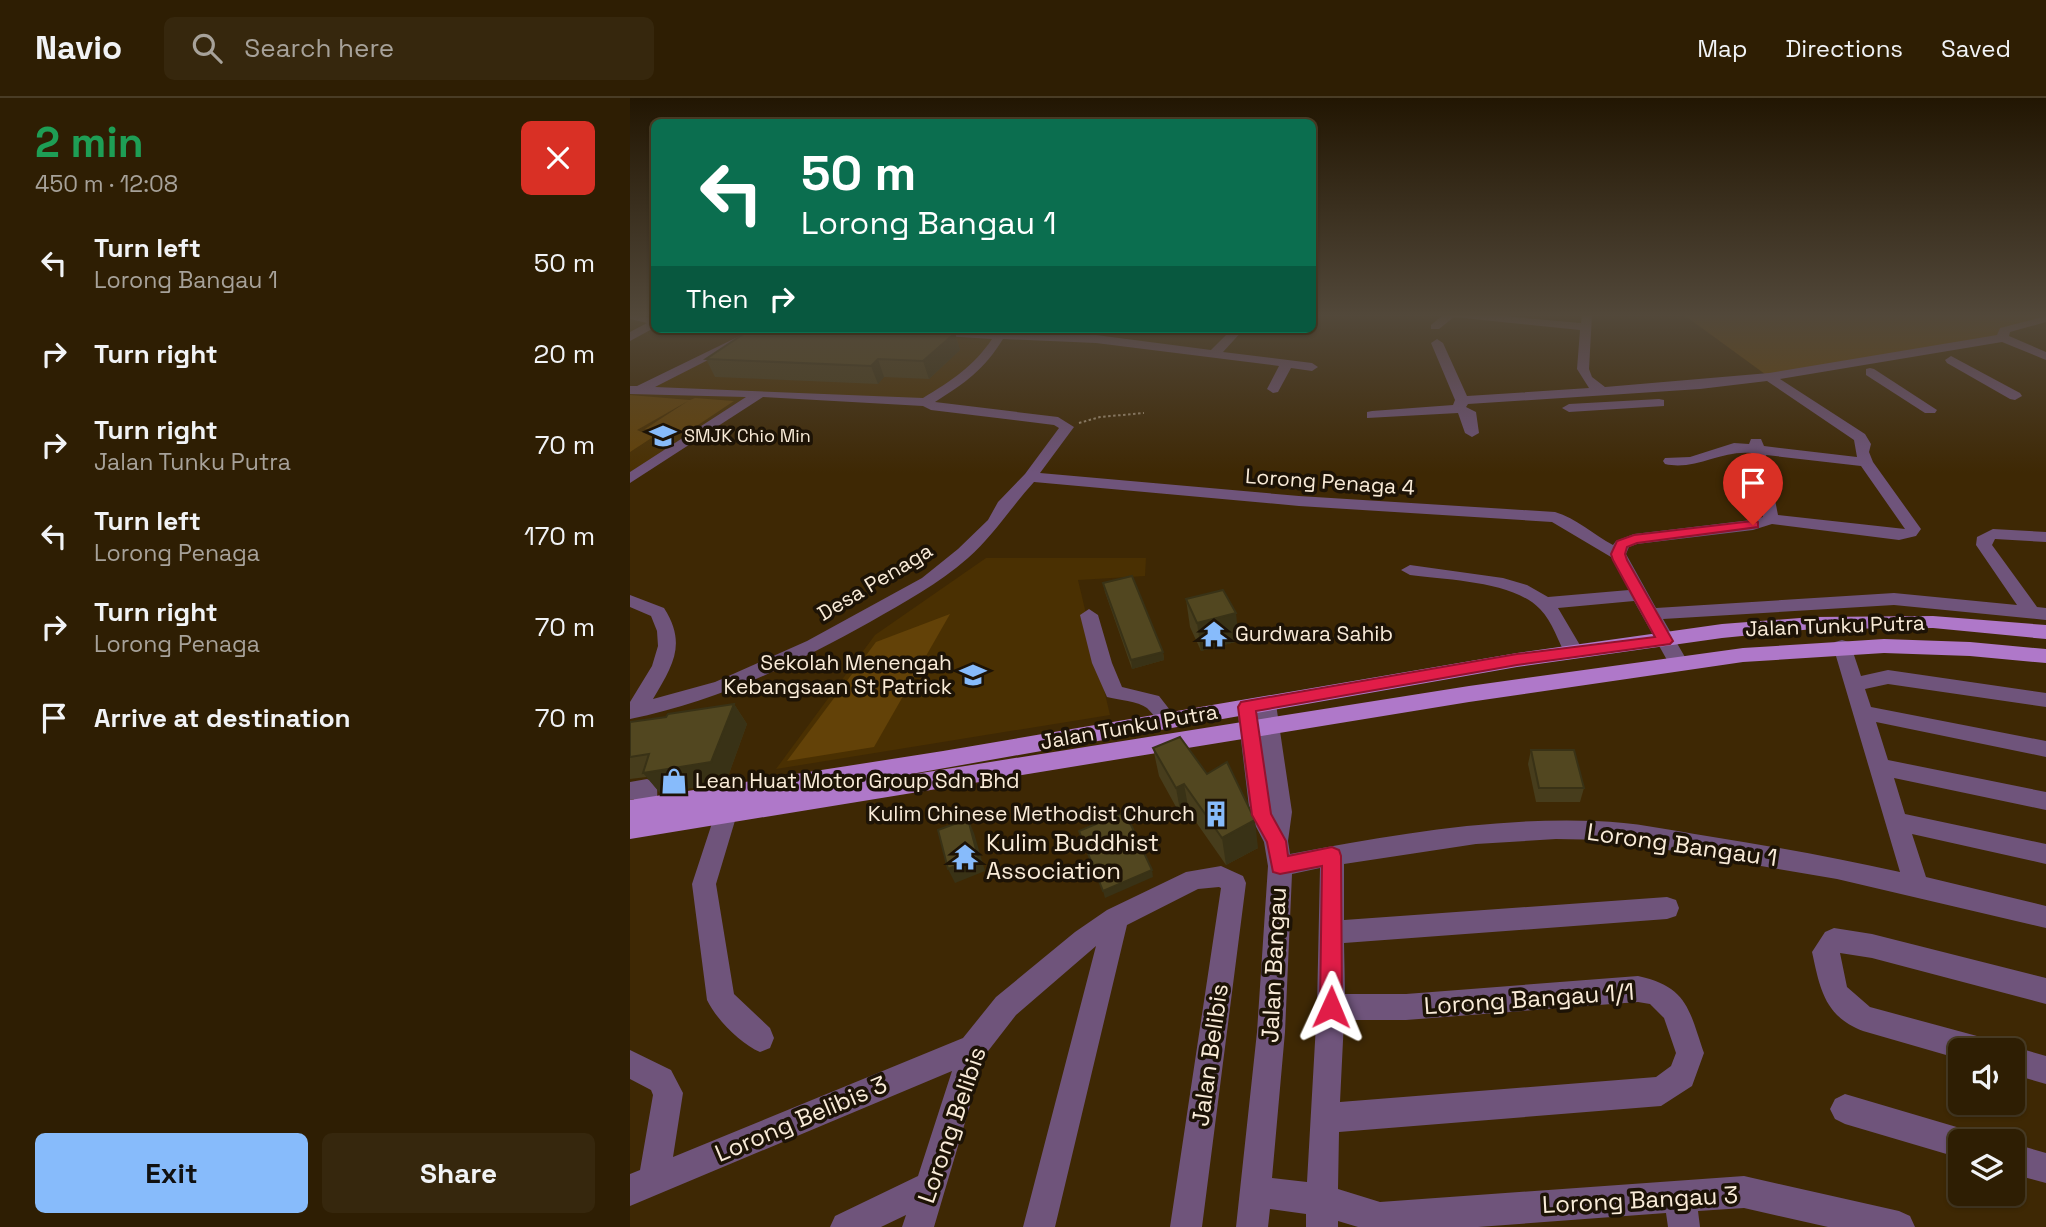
<!DOCTYPE html>
<html lang="en">
<head>
<meta charset="utf-8">
<style>
  :root { --surface:#2e1e03; --page:#36270d; --text:#f1f3f6; --muted:#a7a29a; --line:#493c25; --accent:#87bbfb }
  body { margin:0; font-family:"Space Grotesk",sans-serif; background:var(--page); color:var(--text); height:100vh; display:flex; flex-direction:column; font-size:26px; white-space:nowrap }
  * { box-sizing:border-box; margin:0 }
  p { font-size:23px; color:var(--muted) }
  .icon { flex:none; width:38px; height:38px; fill:none; stroke:currentColor; stroke-width:2; stroke-linecap:round; stroke-linejoin:round }
  .map { position:relative; flex:1; overflow:hidden }
  .drawer { display:flex; flex-direction:column; background:var(--surface); width:630px }
  .drawer>* { flex:none }
  .hud { position:absolute; left:21px; top:21px; width:665px; height:214px; border-radius:10px; box-shadow:0 2px 5px #0004,0 0 0 2px var(--line); background:#0b6e4f; color:#fff; overflow:hidden }
  .controls { position:absolute; left:1318px; top:940px; display:grid; gap:14px }
  .controls a { display:grid; place-items:center; width:77px; height:77px; border-radius:10px; background:var(--surface); box-shadow:0 2px 5px #0004,0 0 0 2px var(--line); font-size:35px }
  .pin { position:absolute; display:grid; place-items:center; width:60px; height:60px; color:#fff; margin:-72px -30px; border-radius:50% 50% 50% 0; rotate:-45deg; box-shadow:0 0 7px #0007 }
  .pin .icon { rotate:45deg }
  .me { position:absolute; width:77px; margin:-38px; rotate:1deg; stroke-linejoin:round; filter:drop-shadow(0 0 5px #0008) }
  .turn { display:flex; align-items:center; gap:24px; height:147px; padding:0 35px; font-size:32px }
  .turn .icon { width:91px; height:91px; stroke-width:2.5 }
  .turn b { display:block; font-size:49px; line-height:60px }
  .then { display:flex; align-items:center; height:66px; padding:0 35px; background:#0003; gap:14px; font-size:26px }
  .round { display:grid; place-items:center; flex:none; width:74px; height:74px; border-radius:10px; background:var(--page) }
  .headline { display:flex; align-items:center; justify-content:space-between; height:119px; padding:0 35px }
  h1 { font-size:42px; font-weight:800; line-height:52px; color:#1e9e55 }
  .primary-button { display:flex; gap:14px; margin-top:auto; padding:14px 35px }
  .primary-button a { flex:1; height:80px; border-radius:10px; background:var(--accent); color:#111; font-size:28px; font-weight:800; line-height:80px; text-align:center }
  .primary-button a+a { background:var(--page); color:var(--text) }
  ul { padding:0; list-style:none }
  li { display:flex; align-items:center; gap:21px; height:91px; padding:0 35px }
  li div { flex:1 }
  li b { display:block; font-size:26px }
  li em { font-style:normal }
  header { display:flex; align-items:center; gap:42px; box-sizing:border-box; height:98px; padding:0 35px; background:var(--surface); border-bottom:2px solid var(--line) }
  header strong { font-size:33px }
  nav { display:flex; gap:38px; margin-inline-start:auto; font-size:24px }
  .search { width:490px; height:63px; background:var(--page); display:flex; align-items:center; gap:18px; box-sizing:border-box; padding:0 24px; border-radius:10px; color:var(--muted); font-size:26px }
  main { display:flex; flex:1; min-height:0 }
  .map>svg:first-child { display:block }
  .built { fill:#4a3002 }
  .green { fill:#634208 }
  .lines { fill:none; stroke-linecap:round; stroke-linejoin:round }
  .path { stroke:#a08e73; stroke-width:2; stroke-dasharray:2.5 2.5; stroke-linecap:butt }
  .minor { fill:#6f547b; fill-rule:evenodd }
  .major { fill:#af78c9; fill-rule:evenodd }
  .wall { fill:#473d1c }
  .shaded-wall { fill:#393216 }
  .building { fill:#524720; stroke:#393216; stroke-width:2 }
  .route { fill:#e11d48; stroke:#92132f; stroke-width:2 }
  .labels { text-anchor:middle; stroke-width:7; stroke-linejoin:round; paint-order:stroke }
  .far-poi-label { font-size:18px; fill:#f9ebd8; stroke:#1d1306; text-anchor:start }
  .street-label { font-size:21px; fill:#f9ebd8; stroke:#1d1306 }
  .poi-label { font-size:21px; fill:#f9ebd8; stroke:#1d1306; text-anchor:start }
  .near-poi-label { font-size:24px; fill:#f9ebd8; stroke:#1d1306; text-anchor:start }
  .near-street-label { font-size:24px; fill:#f9ebd8; stroke:#1d1306 }
</style>
</head>
<body>
<header>
<strong>Navio</strong>
<div class="search"><svg class="icon" aria-label="search" viewBox="0 0 24 24"><circle cx="10" cy="10" r="6"/><path d="M15 15l6 6"/></svg>Search here</div>
<nav><a>Map</a><a>Directions</a><a>Saved</a></nav>
</header>
<main>
<section class="drawer">
<div class="headline"><div><h1>2 min</h1><p>450 m · 12:08</p></div><a class="round" style="background:#d93025;color:#fff"><svg class="icon" aria-label="close" viewBox="0 0 24 24"><path d="M6 6l12 12M18 6L6 18"/></svg></a></div>
<ul>
<li><svg class="icon" aria-label="left" viewBox="0 0 24 24"><path d="M17 20v-9H6M10 6l-5 5 5 5"/></svg><div><b>Turn left</b><p>Lorong Bangau 1</p></div><em>50 m</em></li>
<li><svg class="icon" aria-label="right" viewBox="0 0 24 24"><path d="M7 20v-9h11M14 6l5 5-5 5"/></svg><div><b>Turn right</b></div><em>20 m</em></li>
<li><svg class="icon" aria-label="right" viewBox="0 0 24 24"><path d="M7 20v-9h11M14 6l5 5-5 5"/></svg><div><b>Turn right</b><p>Jalan Tunku Putra</p></div><em>70 m</em></li>
<li><svg class="icon" aria-label="left" viewBox="0 0 24 24"><path d="M17 20v-9H6M10 6l-5 5 5 5"/></svg><div><b>Turn left</b><p>Lorong Penaga</p></div><em>170 m</em></li>
<li><svg class="icon" aria-label="right" viewBox="0 0 24 24"><path d="M7 20v-9h11M14 6l5 5-5 5"/></svg><div><b>Turn right</b><p>Lorong Penaga</p></div><em>70 m</em></li>
<li><svg class="icon" aria-label="arrive" viewBox="0 0 24 24"><path d="M6 21V4h12l-3 4 3 4H6"/></svg><div><b>Arrive at destination</b></div><em>70 m</em></li>
</ul>
<div class="primary-button"><a>Exit</a><a>Share</a></div>
</section>
<div class="map">
<svg width="1416" height="1129" viewBox="0 0 1416 1129">
  <rect width="100%" height="100%" fill="#3e2804"/>
  <g class="built">
    <path d="M132 231 369 239 366 246 296 304 130 295 0 376V295Z"/>
    <path d="M356 460H516L515 478 448 482 480 617 146 671 245 537Z"/>
  </g>
  <g class="green">
    <path d="M1054 217H1416V221L1389 226 1373 240 1139 279Z"/>
    <path d="M0 297 60 302 65 300 104 303 56 335 15 331 58 303 7 332 23 339 0 354Z"/>
    <path d="M320 516 244 649 157 663 246 544Z"/>
  </g>
  <g class="lines">
    <path class="path" d="M449 325 470 319 514 315"/>
    <g class="minor">
      <path d="M0 217 24 220V230L0 243V234L17 225 0 221Z"/>
      <path d="M813 217H862L951 225 952 217H962L959 271 962 279 975 289 1139 275 1367 237 1370 230 1416 218V224L1380 234 1379 238 1416 254V262L1372 244 1150 281 1235 336 1241 346 1239 354 1243 364 1291 431 1286 438 1269 442 1142 426 1123 432 1007 446 999 449 996 456 1026 510 1264 495 1387 507 1346 447 1347 439 1363 431 1416 434V444L1365 441 1362 447 1407 509 1416 510V522L1264 507 1033 521 1059 566 1056 571H1042L1004 503 928 510 954 554 951 559H937C928 544 923 524 910 511 883 483 817 482 780 477L771 472 780 467 873 480 897 487 918 499 999 492 981 459 922 424 669 408 404 384C381 409 364 437 338 460 308 486 275 504 240 524 165 566 86 604 0 621V604L22 568 28 548 27 533 21 518 0 509V497L34 510C57 546 43 567 23 601L85 584 177 543 292 480 328 451 358 422 368 404 395 376 429 330 424 327 301 312 293 308 133 299 0 385V374L116 299 0 296V288H7L124 231H139L25 289 293 300C321 283 344 268 362 241L297 237 295 235 301 232 466 237 581 252 602 231H614L593 254 682 265 688 269 682 273 661 270 648 294 643 295 637 291 649 268 466 245 373 241C354 272 335 285 305 304L428 319 444 329 410 375 669 398 925 414C946 420 964 437 983 447L986 443 1004 436 1121 422 1133 419 1121 355C1091 352 1065 373 1035 366L1033 363 1035 360 1060 359 1104 345 1119 346 1121 341H1131L1134 348 1227 359 1224 342 1137 283 1070 291 838 306 836 309 846 314 849 335 842 339 835 335 828 315 737 320V314L742 313 823 307 825 302 801 245 807 241 813 245 837 298 959 290 947 271 950 232 824 219 809 231H801V227ZM1136 357 1231 368 1275 431 1148 417Z"/>
      <path d="M1321 258 1390 295 1392 298 1385 302 1380 301 1317 265 1315 262Z"/>
      <path d="M1240 270 1244 271 1307 312 1305 315H1295L1236 277V271Z"/>
      <path d="M1029 301 1034 302V308L939 314 932 310 939 306Z"/>
      <path d="M459 511 468 517 482 565 492 589 529 598 547 621 544 626C528 631 527 619 517 610 508 603 488 602 477 599L462 565 450 517Z"/>
      <path d="M1212 542 1219 544 1221 548 1231 578 1258 572 1416 595V609L1258 586 1235 591 1241 609 1416 643V659L1246 624 1258 662 1416 694V712L1264 680 1275 716 1416 746V766L1282 736 1296 779 1416 808V830L1207 781 979 742 926 741 846 746 714 766V822L1037 799 1046 802 1049 810 1046 818 1037 821 714 845 715 896H776L1008 878C1058 889 1059 912 1074 955L1062 988 1031 1008 709 1034 708 1091 750 1104 1114 1078 1269 1113 1280 1118 1285 1129H1198L1114 1110 1068 1113 1070 1129H1038L1036 1115 848 1129H728L708 1123V1129H676V1116L640 1111 638 1129H606L627 934 638 768 634 744 620 717 607 609 610 604 617 602 626 607 629 601 636 599 643 601 646 606 662 714 658 743 660 756C761 737 863 719 966 723 1003 724 1040 732 1077 738 1141 748 1206 760 1270 774L1203 548 1205 544ZM690 770 687 909 677 1084 642 1080 655 934 662 776ZM1008 904 1020 906 1034 920 1046 955 1041 968 1026 979 710 1004 714 922H776Z"/>
      <path d="M17 681 25 684C30 694 26 708 21 717L13 720 5 717 2 711 4 701 0 702V684Z"/>
      <path d="M96 707 104 710 107 716 86 786 104 896 140 930 144 940 140 950 130 954C111 946 86 921 77 902L62 786 85 716 88 710Z"/>
      <path d="M591 768 613 778 616 785 572 1129H540L591 790 589 789 568 791 497 827 425 1129H393L466 848 386 917 355 957 304 1129H272L276 1117 251 1129H200L205 1118 288 1078 322 973 0 1108V1076L10 1072 23 997 21 992 0 981V952L41 972 53 995 43 1059 333 940 366 899 445 834 477 812 556 774Z"/>
      <path d="M1204 830 1242 836 1416 880V906L1242 860 1210 855 1217 889 1240 909 1347 938 1357 942 1361 952H1330V961L1233 933C1194 918 1190 890 1182 854L1195 834Z"/>
      <path d="M1382 948 1416 958V986L1382 976V952H1372Z"/>
      <path d="M1215 996 1330 1030 1341 1034 1344 1043H1330V1060L1215 1026 1205 1021 1200 1011 1205 1001Z"/>
      <path d="M1382 1045 1416 1055V1085L1382 1076Z"/>
    </g>
    <path class="major" d="M1303 518 1416 527V541L1303 530 1183 531 1092 540 887 569 247 682 839 588 1113 550 1254 541 1340 544 1416 551V565L1340 558 1254 555 1113 564 839 604 0 741V702L313 653 887 555 1092 526 1183 519Z"/>
  </g>
  <g class="wall">
    <path d="M121 231H273L274 232 325 235 330 252 299 281 254 279 248 286 85 279 76 261Z"/>
    <path d="M473 485 533 554 534 562 502 571 475 494Z"/>
    <path d="M556 501 609 543 571 553 560 529Z"/>
    <path d="M104 606 117 626 96 684 30 695 17 679 0 681V624L36 619Z"/>
    <path d="M523 650 628 750 596 767 559 714 551 718 529 678Z"/>
    <path d="M901 652 954 690 950 704H906L898 666Z"/>
  </g>
  <g class="shaded-wall">
    <path d="M325 235 330 252 299 281 293 263Z"/>
    <path d="M248 261 254 279 248 286 241 268Z"/>
    <path d="M606 515 609 543 571 553 567 525Z"/>
    <path d="M533 554 534 562 502 571 501 562Z"/>
    <path d="M104 606 117 626 96 684 30 695 13 675Z"/>
    <path d="M554 686 559 714 551 718 546 690Z"/>
    <path d="M338 721 344 735 355 773 325 785 318 771Z"/>
    <path d="M625 722 628 750 596 767 592 740Z"/>
    <path d="M522 772 523 779 475 800 473 793Z"/>
  </g>
  <g class="building">
    <path d="M121 231H261V232L325 235 293 263 248 261 241 268 76 261Z"/>
    <path d="M502 478 533 554 501 562 473 485Z"/>
    <path d="M593 492 606 515 567 525 556 501Z"/>
    <path d="M104 606 81 664 13 675 19 656 0 659V624L36 619 38 616Z"/>
    <path d="M550 639 577 676 597 664 625 722 592 740 554 686 546 690 523 650Z"/>
    <path d="M901 652H944L954 690H909Z"/>
    <path d="M495 714 522 772 473 793 449 733Z"/>
    <path d="M338 721 348 759 318 771 308 732Z"/>
  </g>
  <linearGradient id="sky" x2="0" y2="1"><stop stop-color="#221602"/><stop offset="0.58" stop-color="#52483a"/><stop offset="1" stop-color="#52483a" stop-opacity="0"/></linearGradient>
  <rect width="1416" height="375" fill="url(#sky)"/>
  <path class="route" d="M1123 423 1128 424V429L1007 445 997 449 995 456 997 462 1043 543 1040 546 887 567 626 613 641 716 656 743 658 758 702 749 709 752 711 758 712 909 709 917 701 920 693 917 690 909 692 768 650 776 643 774 637 744 622 717 608 609 611 604 887 556 1025 539 983 462 981 456 987 443 1004 437Z"/>
  <defs>
    <g id="school-bare" transform="scale(2.1)"><path d="M0-5L7-2L0 1L-7-2ZM-4 1L0 2.5L4 1V4Q0 6-4 4Z" fill="#87bbfb" stroke="#1d1306" stroke-width="2.5" paint-order="stroke"/></g>
    <g id="temple-bare" transform="scale(2.1)"><path d="M0-6L5-2H3V0L6.5 2.5H4V6H1.5V3h-3V6H-4V2.5H-6.5L-3 0V-2H-5Z" fill="#87bbfb" stroke="#1d1306" stroke-width="2.5" paint-order="stroke"/></g>
    <g id="shop-bare" transform="scale(2.1)"><path d="M-5-2.5h2.3a2.7 3.5 0 0 1 5.4 0H5L5.5 6h-11ZM-1.5-2.5h3a1.5 2.3 0 0 0-3 0Z" fill="#87bbfb" stroke="#1d1306" stroke-width="2.5" paint-order="stroke"/></g>
    <g id="building-bare" transform="scale(2.1)"><path d="M-4-6H4V6H1V3H-1V6H-4ZM-2.5-4.3h1.7v1.8h-1.7ZM.8-4.3h1.7v1.8H.8ZM-2.5-1h1.7V.8h-1.7ZM.8-1h1.7V.8H.8Z" fill="#87bbfb" stroke="#1d1306" stroke-width="2.5" paint-order="stroke"/></g>
  </defs>
  <g fill-rule="evenodd">
    <use href="#school-bare" x="33" y="338"/>
    <use href="#temple-bare" x="584" y="536"/>
    <use href="#school-bare" x="343" y="577"/>
    <use href="#shop-bare" x="44" y="683"/>
    <use href="#building-bare" x="586" y="716"/>
    <use href="#temple-bare" x="335" y="759"/>
  </g>
  <g class="labels">
    <g class="far-poi-label">
      <text x="54" y="344">SMJK Chio Min</text>
    </g>
    <g class="street-label">
      <text transform="translate(700 384) rotate(4)" y="7">Lorong Penaga 4</text>
      <text transform="translate(245 484) rotate(-31)" y="7">Desa Penaga</text>
      <text transform="translate(1205 528) rotate(-2)" y="7">Jalan Tunku Putra</text>
      <text transform="translate(499 629) rotate(-10)" y="7">Jalan Tunku Putra</text>
    </g>
    <g class="poi-label">
      <text x="605" y="543">Gurdwara Sahib</text>
      <text x="322" y="572" text-anchor="end">Sekolah Menengah<tspan x="322" dy="24">Kebangsaan St Patrick</tspan></text>
      <text x="65" y="690">Lean Huat Motor Group Sdn Bhd</text>
      <text x="565" y="723" text-anchor="end">Kulim Chinese Methodist Church</text>
    </g>
    <g class="near-poi-label">
      <text x="356" y="753">Kulim Buddhist<tspan x="356" dy="28">Association</tspan></text>
    </g>
    <g class="near-street-label">
      <text transform="translate(1052 747) rotate(8)" y="8">Lorong Bangau 1</text>
      <text transform="translate(644 867) rotate(-87)" y="8">Jalan Bangau</text>
      <text transform="translate(899 901) rotate(-4)" y="8">Lorong Bangau 1/1</text>
      <text transform="translate(580 957) rotate(-82)" y="8">Jalan Belibis</text>
      <text transform="translate(171 1021) rotate(-23)" y="8">Lorong Belibis 3</text>
      <text transform="translate(322 1027) rotate(-71)" y="8">Lorong Belibis</text>
      <text transform="translate(1010 1102) rotate(-3)" y="8">Lorong Bangau 3</text>
    </g>
  </g>
</svg>
<div class="controls">
<a><svg class="icon" aria-label="sound" viewBox="0 0 24 24"><path d="M4 9h4l5-4v14l-5-4H4zM17 9q2 3 0 6"/></svg></a>
<a><svg class="icon" aria-label="layers" viewBox="0 0 24 24"><path d="M12 4l9 5-9 5-9-5zM3 14l9 5 9-5"/></svg></a>
</div>
<div class="pin" style="left:1123px;top:427px;background:#d93025"><svg class="icon" aria-label="arrive" viewBox="0 0 24 24"><path d="M6 21V4h12l-3 4 3 4H6"/></svg></div>
<svg class="me" style="left:701px;top:909px" viewBox="-20 -20 40 40"><path d="M0-17L14 15 0 8-14 15z" fill="#e11d48" stroke="#fff" stroke-width="4"/></svg>
<div class="hud">
<div class="turn"><svg class="icon" aria-label="left" viewBox="0 0 24 24"><path d="M17 20v-9H6M10 6l-5 5 5 5"/></svg><div><b>50 m</b>Lorong Bangau 1</div></div>
<div class="then">Then<svg class="icon" aria-label="right" viewBox="0 0 24 24"><path d="M7 20v-9h11M14 6l5 5-5 5"/></svg></div>
</div>
</div>
</main>
</body>
</html>
